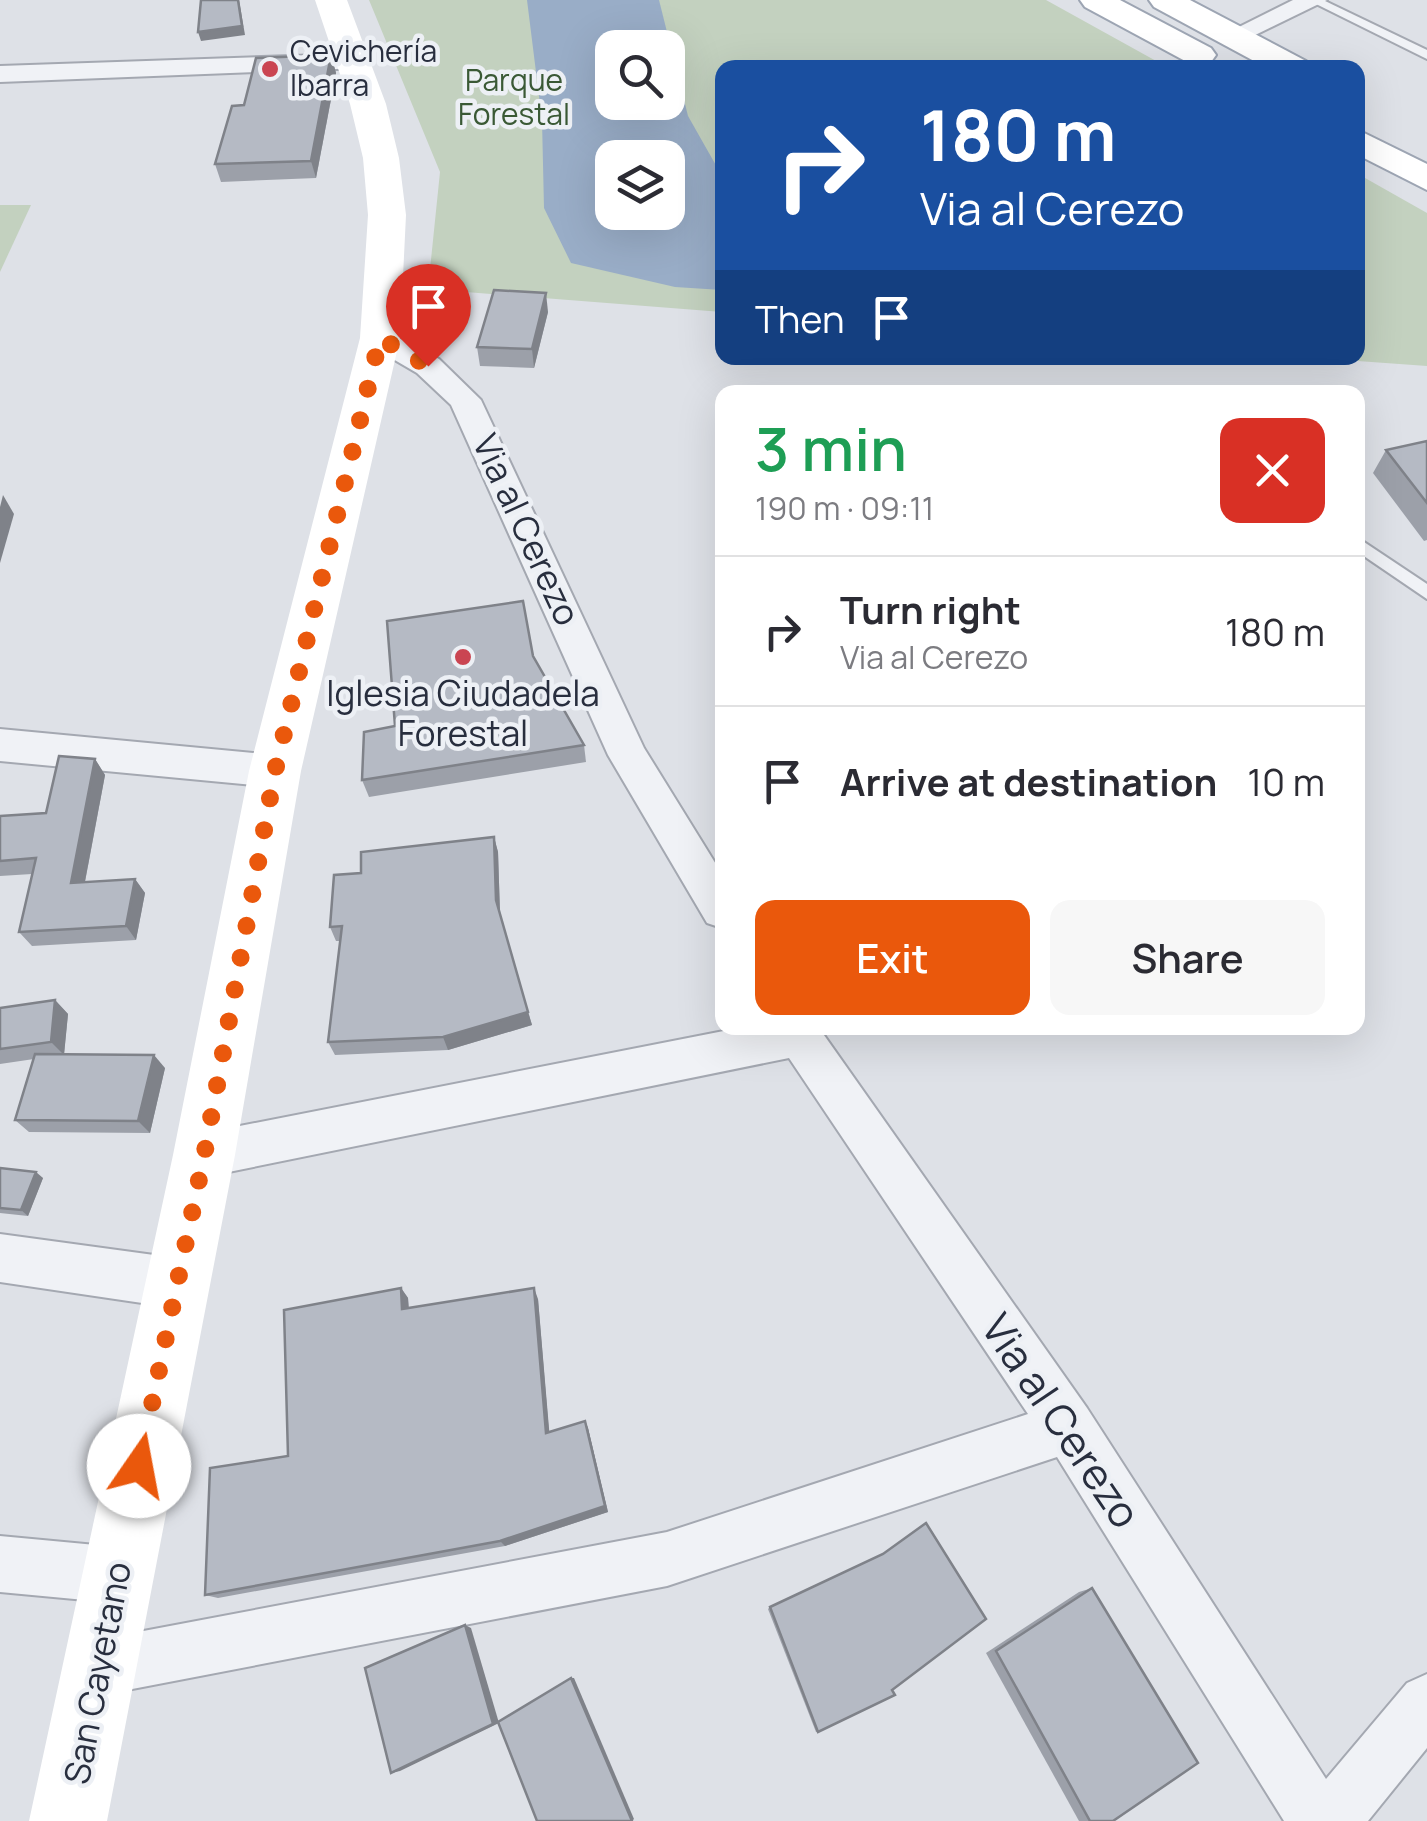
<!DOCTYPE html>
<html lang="en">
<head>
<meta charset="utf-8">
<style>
  :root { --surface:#fff; --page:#f7f7f7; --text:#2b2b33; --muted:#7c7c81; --line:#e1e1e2; --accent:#ea580c }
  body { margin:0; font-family:Manrope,sans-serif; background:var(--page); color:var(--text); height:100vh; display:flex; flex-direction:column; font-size:38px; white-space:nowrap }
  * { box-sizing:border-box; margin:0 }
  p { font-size:32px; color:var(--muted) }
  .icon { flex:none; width:55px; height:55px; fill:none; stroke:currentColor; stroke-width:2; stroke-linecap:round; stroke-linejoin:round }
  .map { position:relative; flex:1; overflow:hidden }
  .side { position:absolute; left:715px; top:385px; width:650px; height:650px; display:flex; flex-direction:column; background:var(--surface); border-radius:20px; box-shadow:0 10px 40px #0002 }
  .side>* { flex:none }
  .guide { position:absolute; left:715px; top:60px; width:650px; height:305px; border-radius:20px; box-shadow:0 10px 40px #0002; background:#1a4fa0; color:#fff; overflow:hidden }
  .buttons { position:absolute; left:595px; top:30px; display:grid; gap:20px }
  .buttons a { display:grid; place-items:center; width:90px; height:90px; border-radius:20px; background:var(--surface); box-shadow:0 10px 40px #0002; font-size:50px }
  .pin { position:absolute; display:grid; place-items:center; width:85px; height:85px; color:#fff; margin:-102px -42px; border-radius:50% 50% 50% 0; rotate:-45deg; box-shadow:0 0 10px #0007 }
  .pin .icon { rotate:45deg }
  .me { position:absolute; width:110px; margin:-55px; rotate:12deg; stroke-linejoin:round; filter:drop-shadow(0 0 8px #0008) }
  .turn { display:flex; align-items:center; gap:35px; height:210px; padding:0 40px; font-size:45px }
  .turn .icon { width:130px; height:130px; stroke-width:2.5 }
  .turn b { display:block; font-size:70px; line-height:85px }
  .then { display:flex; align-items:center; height:95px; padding:0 40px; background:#0003; gap:20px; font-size:38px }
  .round { display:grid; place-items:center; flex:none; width:105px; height:105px; border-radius:20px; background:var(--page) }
  .summary { display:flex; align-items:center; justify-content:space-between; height:170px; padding:0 40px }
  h1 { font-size:60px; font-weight:600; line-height:75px; color:#1e9e55 }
  .cta { display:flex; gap:20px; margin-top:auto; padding:20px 40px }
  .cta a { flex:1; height:115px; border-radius:20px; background:var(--accent); color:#fff; font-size:40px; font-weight:600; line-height:115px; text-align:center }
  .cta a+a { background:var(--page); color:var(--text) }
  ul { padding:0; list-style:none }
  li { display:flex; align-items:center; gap:30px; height:150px; padding:0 40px; border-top:2px solid var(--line) }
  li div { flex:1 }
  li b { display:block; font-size:38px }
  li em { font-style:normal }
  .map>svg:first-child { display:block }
  .green { fill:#c3d1bf; fill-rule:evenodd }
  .water { fill:#99adc7; fill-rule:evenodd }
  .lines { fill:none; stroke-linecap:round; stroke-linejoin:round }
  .lane-casing { stroke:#a4a8b1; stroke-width:4 }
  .street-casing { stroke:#a4a8b1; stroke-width:4 }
  .primary-casing { stroke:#9da5b3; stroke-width:4 }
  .lane { fill:#f0f2f6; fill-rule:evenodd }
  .street { fill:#f0f2f6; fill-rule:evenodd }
  .secondary { fill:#fff; fill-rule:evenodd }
  .primary { fill:#fff; fill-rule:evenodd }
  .wall { fill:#9ca0a9 }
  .shaded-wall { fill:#7f8289 }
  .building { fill:#b5bac4; stroke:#7f8289; stroke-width:2.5 }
  .route { stroke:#ea580c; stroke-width:18; stroke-dasharray:0 32.4 }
  .poi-dot { fill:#ca4552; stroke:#edf0f5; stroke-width:4 }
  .labels { text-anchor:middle; stroke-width:9; stroke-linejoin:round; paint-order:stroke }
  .far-poi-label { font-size:30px; fill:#282e3e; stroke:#edf0f5; text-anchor:start }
  .far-park-label { font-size:30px; fill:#3a5935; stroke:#edf0f5 }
  .street-label { font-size:35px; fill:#282e3e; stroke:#edf0f5 }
  .poi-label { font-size:35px; fill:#282e3e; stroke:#edf0f5 }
  .near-street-label { font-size:42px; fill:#282e3e; stroke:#edf0f5 }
</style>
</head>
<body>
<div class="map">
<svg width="1427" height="1821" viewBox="0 0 1427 1821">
  <rect width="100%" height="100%" fill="#dee1e7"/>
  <g class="green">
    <path d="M369 0H1046L1167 67 722 68V312L428 289 440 172ZM612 48H668V102H612ZM612 158H668V212H612Z"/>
    <path d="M1358 174 1427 213V366L1316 358H1358Z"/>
    <path d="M0 205H31L0 272Z"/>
  </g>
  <path class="water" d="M527 0H659L688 116 722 176V290L675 287 571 263 544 208 542 120ZM612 48H668V102H612ZM612 158H668V212H612Z"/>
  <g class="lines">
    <g class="lane-casing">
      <g id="lane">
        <path d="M1308 0H1323L1427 50V59Z"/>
        <path d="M1358 538 1427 584V599L1358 552Z"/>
      </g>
    </g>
    <g class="street-casing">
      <g id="street">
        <path d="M1293 0H1327L1243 41 1234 44 1221 36Z"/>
        <path d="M353 54 362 56 366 62 362 68 0 82V66Z"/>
        <path d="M380 328 439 359 481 400 644 748 722 874V928L707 923 608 755 451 405 417 373 369 345 364 338 369 331Z"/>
        <path d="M0 729 275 755 289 760 295 771 289 782 275 787 0 761Z"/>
        <path d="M739 1028H819L1087 1408 1326 1779 1407 1683 1427 1674V1748L1368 1821H1284L1057 1457 667 1586 101 1695 81 1687 73 1667 81 1647 101 1639 667 1532 1028 1414 789 1058 204 1177 187 1171 180 1155 187 1139 204 1133Z"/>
        <path d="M0 1234 176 1258 194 1265 201 1283 194 1301 176 1308 0 1282Z"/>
        <path d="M0 1536 117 1547 137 1555 145 1575 137 1595 117 1603 0 1592Z"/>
      </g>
    </g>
    <g class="primary-casing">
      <g id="primary">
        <path d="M1080 0H1120L1211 48 1216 55 1211 62H1187L1085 7Z"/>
        <path d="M1149 0H1190L1306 61 1311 68H1267L1154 7Z"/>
        <path d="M1358 130 1427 164V190L1358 155Z"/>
      </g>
    </g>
    <use href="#lane" class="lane"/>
    <use href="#street" class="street"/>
    <path class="secondary" d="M315 0H347L386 104 399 158 406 215 400 338 301 771 235 1155 107 1821H29L173 1155 249 771 360 338 368 215 363 158 350 104Z"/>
    <use href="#primary" class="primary"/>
  </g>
  <g class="wall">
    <path d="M331 55 336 73 316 178 221 182 215 164 244 105Z"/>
    <path d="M548 312 534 368 480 366 477 347Z"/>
    <path d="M1427 441V540L1424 541 1373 473 1386 450Z"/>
    <path d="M533 656 584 745 586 762 369 797 362 780Z"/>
    <path d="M95 759 105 775 85 882 135 879 145 893 136 940 32 946 19 932 32 874 0 876V816L46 813Z"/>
    <path d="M494 837 498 852 500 913 532 1025 448 1050 335 1055 328 1042 340 941H336L330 927 361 873Z"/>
    <path d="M55 1000 68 1014 64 1054 165 1068 150 1133 29 1132 15 1120 34 1059 0 1064V1008Z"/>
    <path d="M0 1168 43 1178 28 1216 0 1213Z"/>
    <path d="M401 1288 408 1298 409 1308 538 1299 549 1432 585 1421 588 1428 608 1512 505 1546 218 1598 205 1595 288 1456Z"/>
    <path d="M1092 1588 1113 1821H1079L986 1653 1079 1592Z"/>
    <path d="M770 1607 818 1732H816L768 1609Z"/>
  </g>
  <g class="shaded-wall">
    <path d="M239 0 245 35 201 41 198 32Z"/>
    <path d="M331 55 336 73 316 178 311 161Z"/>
    <path d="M546 293 548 312 534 368 532 349Z"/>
    <path d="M3 495 14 514 0 563V507Z"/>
    <path d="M95 759 105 775 82 897 71 883Z"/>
    <path d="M494 837 498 852 500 914 496 900Z"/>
    <path d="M135 879 145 893 136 940 126 926Z"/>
    <path d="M55 1000 68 1014 64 1055 51 1042Z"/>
    <path d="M528 1012 532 1025 448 1050 443 1037Z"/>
    <path d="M154 1055 165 1068 150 1133 138 1121Z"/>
    <path d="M36 1172 43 1178 28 1216 21 1210Z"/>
    <path d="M401 1288 408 1298 409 1318 402 1309Z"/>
    <path d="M534 1288 538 1299 550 1440 546 1433Z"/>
    <path d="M585 1421 588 1428 608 1512 505 1546 500 1541Z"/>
    <path d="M465 1625 471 1628 499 1723 400 1771 391 1773Z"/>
    <path d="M571 1678H574L634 1819 632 1821Z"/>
  </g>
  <g class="building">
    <path d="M201 0H238L242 26 198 32Z"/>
    <path d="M331 55 311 161 215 164 232 106 244 105 256 58Z"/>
    <path d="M494 290 546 293 532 349 477 347Z"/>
    <path d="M1427 441V503L1386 450Z"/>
    <path d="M523 601 533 656 584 745 362 780 364 732 395 726 387 621Z"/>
    <path d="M59 756 95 759 71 883 135 879 126 926 19 932 36 858 0 861V816L46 813Z"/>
    <path d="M494 837 496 900 528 1012 443 1037 328 1042 342 926 330 927 334 875 361 873V852Z"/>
    <path d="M55 1000 51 1042 0 1049V1008Z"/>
    <path d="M35 1054 154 1055 138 1121 15 1120Z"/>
    <path d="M0 1168 36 1172 21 1210 0 1208Z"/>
    <path d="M401 1288 402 1309 534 1288 546 1433 585 1421 605 1506 500 1541 205 1595 210 1468 288 1456 284 1310Z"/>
    <path d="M926 1523 986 1619 892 1690 895 1695 818 1732 770 1607 883 1554Z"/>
    <path d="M1092 1588 1198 1763 1113 1821H1090L996 1651Z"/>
    <path d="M465 1625 493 1724 391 1773 365 1668Z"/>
    <path d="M571 1678 632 1821H537L498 1722Z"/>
  </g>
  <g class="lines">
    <path class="route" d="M139 1466 204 1156 275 771 380 338 428 366"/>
  </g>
  <g class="poi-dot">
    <circle cx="270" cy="69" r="10"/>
    <circle cx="463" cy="657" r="10"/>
  </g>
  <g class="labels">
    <g class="far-poi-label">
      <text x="290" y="62">Cevichería<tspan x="290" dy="34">Ibarra</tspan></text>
    </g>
    <g class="far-park-label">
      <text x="514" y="91">Parque<tspan x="514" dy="34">Forestal</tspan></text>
    </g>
    <g class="street-label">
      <text transform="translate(526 530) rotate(65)" y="12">Via al Cerezo</text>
      <text transform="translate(98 1673) rotate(-79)" y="12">San Cayetano</text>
    </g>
    <g class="poi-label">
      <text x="463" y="706">Iglesia Ciudadela<tspan x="463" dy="40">Forestal</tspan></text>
    </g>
    <g class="near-street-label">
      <text transform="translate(1061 1421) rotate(56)" y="15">Via al Cerezo</text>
    </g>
  </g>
</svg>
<div class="buttons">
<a><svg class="icon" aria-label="search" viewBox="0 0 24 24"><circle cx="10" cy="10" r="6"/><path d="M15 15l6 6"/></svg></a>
<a><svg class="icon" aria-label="layers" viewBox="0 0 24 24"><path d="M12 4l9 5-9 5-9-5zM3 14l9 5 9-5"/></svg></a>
</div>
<div class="pin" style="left:428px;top:366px;background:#d93025"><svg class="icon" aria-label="arrive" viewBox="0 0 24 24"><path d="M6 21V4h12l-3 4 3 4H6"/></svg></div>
<svg class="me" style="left:139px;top:1466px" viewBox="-20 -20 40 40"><circle r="19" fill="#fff"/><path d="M0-13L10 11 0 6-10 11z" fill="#ea580c"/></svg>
<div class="guide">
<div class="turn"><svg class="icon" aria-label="right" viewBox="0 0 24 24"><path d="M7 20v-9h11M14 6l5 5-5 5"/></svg><div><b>180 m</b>Via al Cerezo</div></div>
<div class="then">Then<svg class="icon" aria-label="arrive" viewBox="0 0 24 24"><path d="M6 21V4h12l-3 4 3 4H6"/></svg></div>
</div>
<section class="side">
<div class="summary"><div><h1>3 min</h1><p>190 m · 09:11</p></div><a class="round" style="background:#d93025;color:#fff"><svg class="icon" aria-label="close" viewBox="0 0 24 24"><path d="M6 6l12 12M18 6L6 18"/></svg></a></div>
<ul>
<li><svg class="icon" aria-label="right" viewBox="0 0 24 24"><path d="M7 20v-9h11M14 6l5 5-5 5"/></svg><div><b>Turn right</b><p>Via al Cerezo</p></div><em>180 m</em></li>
<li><svg class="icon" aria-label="arrive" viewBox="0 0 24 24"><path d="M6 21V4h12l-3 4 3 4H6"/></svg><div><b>Arrive at destination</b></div><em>10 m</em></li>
</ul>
<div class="cta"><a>Exit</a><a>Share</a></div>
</section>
</div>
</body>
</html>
